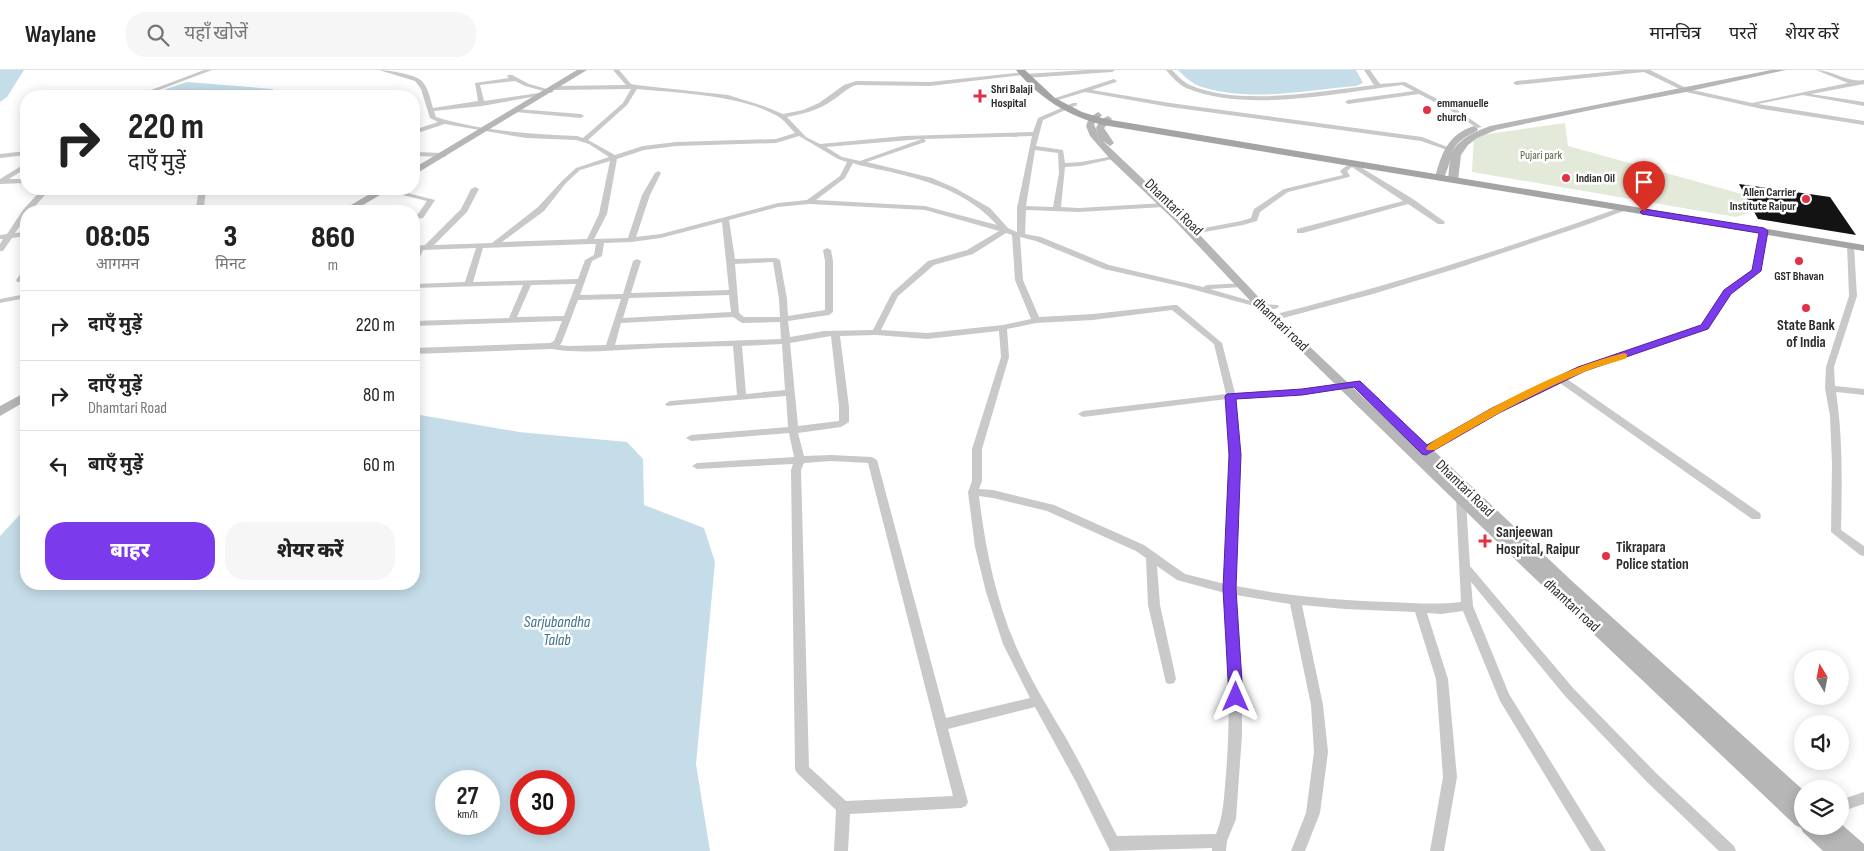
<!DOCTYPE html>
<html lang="hi">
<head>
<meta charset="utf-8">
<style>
  :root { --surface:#fff; --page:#f6f6f6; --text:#222; --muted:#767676; --line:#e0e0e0; --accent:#7c3aed }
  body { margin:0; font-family:"Sofia Sans Condensed","Noto Sans Devanagari",sans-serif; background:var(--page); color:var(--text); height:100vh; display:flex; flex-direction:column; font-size:19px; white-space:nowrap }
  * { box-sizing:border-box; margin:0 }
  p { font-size:16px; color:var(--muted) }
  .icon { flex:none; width:28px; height:28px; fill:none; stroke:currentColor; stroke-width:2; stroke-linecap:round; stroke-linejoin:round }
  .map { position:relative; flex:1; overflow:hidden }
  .details { position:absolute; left:20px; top:135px; width:400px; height:385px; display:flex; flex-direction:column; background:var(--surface); border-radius:20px; box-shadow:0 2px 12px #0003 }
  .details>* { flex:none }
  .hud { position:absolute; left:20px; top:20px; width:400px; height:105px; border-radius:20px; box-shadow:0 2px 12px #0003; background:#fff; color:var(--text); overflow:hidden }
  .needle { width:32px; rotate:350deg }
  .controls { position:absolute; left:1794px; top:580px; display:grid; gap:10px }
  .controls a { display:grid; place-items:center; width:55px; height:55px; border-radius:50%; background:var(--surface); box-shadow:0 2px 12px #0003; font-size:25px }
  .speed { position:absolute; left:435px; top:700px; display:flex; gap:10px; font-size:25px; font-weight:700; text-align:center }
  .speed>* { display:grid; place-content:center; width:65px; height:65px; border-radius:50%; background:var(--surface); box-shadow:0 2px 12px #0003; line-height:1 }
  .speed small { font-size:12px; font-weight:400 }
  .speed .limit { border:8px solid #d22; background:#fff; color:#111 }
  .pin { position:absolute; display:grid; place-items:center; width:42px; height:42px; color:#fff; margin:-51px -21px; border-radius:50% 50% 50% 0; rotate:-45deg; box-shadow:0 0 5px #0007 }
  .pin .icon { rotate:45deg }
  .me { position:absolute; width:55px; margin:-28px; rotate:0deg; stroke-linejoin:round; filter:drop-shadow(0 0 4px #0008) }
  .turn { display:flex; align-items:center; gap:18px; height:105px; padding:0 25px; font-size:22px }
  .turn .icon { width:65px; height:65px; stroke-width:2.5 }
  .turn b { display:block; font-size:35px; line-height:42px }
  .eta { display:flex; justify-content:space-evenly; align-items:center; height:85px; text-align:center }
  .eta b { font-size:30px; font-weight:800; line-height:35px }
  .primary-button { display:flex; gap:10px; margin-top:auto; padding:10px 25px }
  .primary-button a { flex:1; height:58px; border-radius:20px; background:var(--accent); color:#fff; font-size:20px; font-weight:800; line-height:58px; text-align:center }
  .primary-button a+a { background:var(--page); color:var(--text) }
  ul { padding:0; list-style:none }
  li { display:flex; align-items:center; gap:15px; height:70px; padding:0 25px; border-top:1px solid var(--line) }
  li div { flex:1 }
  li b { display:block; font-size:19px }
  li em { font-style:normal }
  header { display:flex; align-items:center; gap:30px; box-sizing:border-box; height:70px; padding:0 25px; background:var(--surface); border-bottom:1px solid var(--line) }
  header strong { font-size:24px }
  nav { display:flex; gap:28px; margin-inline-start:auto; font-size:18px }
  .search { width:350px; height:45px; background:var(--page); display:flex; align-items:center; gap:12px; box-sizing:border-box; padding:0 18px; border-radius:20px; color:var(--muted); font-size:19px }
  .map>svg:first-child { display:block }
  .green { fill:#e3ead9 }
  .water { fill:#c5dde9; fill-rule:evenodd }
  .building { fill:#131313 }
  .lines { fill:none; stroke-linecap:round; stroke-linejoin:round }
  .street { fill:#c9c9c9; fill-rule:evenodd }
  .secondary { fill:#b6b6b6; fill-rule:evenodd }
  .primary { fill:#a4a4a4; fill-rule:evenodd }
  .route { fill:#7c3aed; stroke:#51269a }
  .slow { fill:#f59e0b }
  .poi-dot { fill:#e03147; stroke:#fff; stroke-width:2 }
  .labels { text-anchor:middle; stroke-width:5; stroke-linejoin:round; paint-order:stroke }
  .far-poi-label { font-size:12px; font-weight:bold; fill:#2c2c2c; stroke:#fff; text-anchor:start }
  .far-park-label { font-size:12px; fill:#51663b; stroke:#fff }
  .street-label { font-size:15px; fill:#2c2c2c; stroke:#fff }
  .poi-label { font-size:15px; font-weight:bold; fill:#2c2c2c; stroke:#fff; text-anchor:start }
  .water-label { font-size:16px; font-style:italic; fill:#3d718b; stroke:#fff }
</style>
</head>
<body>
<header>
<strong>Waylane</strong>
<div class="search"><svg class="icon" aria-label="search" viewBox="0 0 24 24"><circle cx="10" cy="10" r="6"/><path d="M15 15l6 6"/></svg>यहाँ खोजें</div>
<nav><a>मानचित्र</a><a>परतें</a><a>शेयर करें</a></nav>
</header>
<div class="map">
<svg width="1864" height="781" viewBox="0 0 1864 781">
  <rect width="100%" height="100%" fill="#fff"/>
  <path class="green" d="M1565 53 1568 76 1778 134 1736 147 1472 102 1474 66Z"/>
  <g class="water">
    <path d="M0 0H24L7 27 0 32Z"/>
    <path d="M1178 0H1356L1363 13 1356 16C1305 20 1249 33 1199 16 1191 13 1184 6 1178 0Z"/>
    <path d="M187 12 273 19V25L146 26Z"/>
    <path d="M414 344 519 362 627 372 643 389 644 435 704 458 715 492 696 694 710 781H0V466L26 438V514H414ZM489 711V754H446V711ZM564 711V754H521V711Z"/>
  </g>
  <path class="building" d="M1739 114 1830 127 1856 165 1758 149Z"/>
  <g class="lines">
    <g class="street">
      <path d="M204 0H212L143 26H135Z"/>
      <path d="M379 0C387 0 412 4 419 9 428 14 430 29 433 38L478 31 475 13 509 8 507 6 508 5H512L529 14 554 21 551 23 525 16 515 11 480 15 484 31 545 22 548 24 482 36 434 41 436 47C481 61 530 64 577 66L583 68 623 33 631 19 555 20 552 18 555 16 626 15 613 0H619L631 14 636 15 728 25 766 37 783 44 803 40 819 33 844 15 856 11 930 12 1025 2V4L1023 5 930 16 856 15C847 18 841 25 833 30 819 40 803 44 787 47L806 67 820 74 904 66 1033 62 1038 48 1073 33H1077V35L1043 50 1036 76 1063 80 1065 93 1081 92 1114 86 1117 88 1081 96 1065 97 1061 137 1079 138 1164 133 1168 135 1164 137 1079 142 1026 140 1025 164 1041 167 1109 195 1203 217 1207 215 1245 213 1246 215 1242 217 1210 219 1261 234 1278 235 1279 237 1275 239 1261 238 1184 217 1104 199 1036 171 1020 167 1023 210 1039 247 1093 244 1174 235H1177L1222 273 1235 323 1302 319 1356 311 1361 314 1356 317 1302 325 1236 329 1240 385 1236 516C1286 526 1337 530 1388 532 1413 533 1437 535 1461 532L1456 429 1461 425H1470L1471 428 1466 432 1470 496 1573 618 1657 704 1734 776 1736 781H1719L1647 712 1565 626 1471 512 1473 536 1509 624 1606 781H1591L1500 631 1463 541 1441 544 1427 543 1448 609 1457 707 1444 781H1430L1443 707 1436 609 1415 542 1345 539 1302 535 1323 635 1328 682 1320 743 1305 781H1291L1306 743 1314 682 1311 635 1290 534 1236 525 1242 608V665L1236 749 1227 771 1226 781H1212V778L1110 781 1076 712 1035 637 948 659 968 732 966 736 961 738 850 744 848 781H834L836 740 797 703 795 699 791 400 793 394 697 399 692 396 697 393 794 387 789 363 691 371 686 368 691 365 788 357 786 326 667 336 665 334 670 331 737 325 733 276C702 277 671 277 640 279 611 280 582 284 552 279L414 284V278L550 273 554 271 562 251 414 256V251L509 248 523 215 414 218V214L465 212 476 178 423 180 418 191 414 193 415 180H414V176L425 175 461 139 471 119 475 117 479 119 467 142 434 175 492 173 538 137 562 111 576 98 609 87 589 74 576 70 526 68 445 54 414 64V60L438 52 430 48 421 19 415 11ZM637 19C678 23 744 25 779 47 785 51 790 58 795 63L776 69 676 72 643 76 615 85 588 70 627 35ZM799 66 838 89 847 92 840 106 807 130 778 133 661 164 636 167 650 125 661 103 658 101 655 103 642 125 628 168 594 169 607 144 617 89 644 80 676 76 776 73ZM1032 66 1017 138V162L1008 158 990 138 955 118 932 108 867 92 925 72 926 71 924 69ZM922 69 860 91 842 87 826 77ZM1035 80 1058 83 1059 103 1053 137 1026 136ZM610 91 599 144 587 169 502 172 544 141 566 113 580 100ZM853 93C864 97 879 99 891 102 932 112 968 123 997 155L925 136 816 130 845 108ZM809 134 925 140 999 161 967 180 928 191 892 223 873 260 824 261 790 267 788 251 829 245 833 242V191L831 180 827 178 823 180 825 191V240L788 246 787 229 780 190 776 188 735 189 729 150 778 137ZM722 152 729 220 631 223 641 191 637 189 633 191 623 224 580 225 592 191 602 186 604 173 631 172 661 168ZM1006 163 1012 165 1015 210 1031 249 1003 255 927 263 881 260 898 226 934 195 973 184ZM591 174H596L594 185 585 190 578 209 473 212 483 178ZM773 192 779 229 780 247H744L739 243 735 194ZM576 214 564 246 517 247 531 215ZM729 225 731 242 623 248 629 228ZM621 229 606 275 568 276 560 275 562 272 578 230ZM1172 240 1214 274 1226 324 1083 341 1078 344 1083 347 1227 329 1230 385 1225 514 1185 504 1144 475 1054 435 993 420 979 419 982 411V379L1009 287 1007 259 1036 253 1093 250ZM733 247 742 253 780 252 781 269 615 275 621 253ZM999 261 1001 287 972 379V411L968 422 975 477 986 522 1003 574 1030 628 946 648 877 390 872 387 831 385 804 386 798 363 841 357 849 352V337L840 266 876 265 927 269ZM831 266 839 337V351L798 356 790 273ZM782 274 785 320 746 324 742 276ZM831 391 868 393 953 726 846 731 809 697 801 400 804 393ZM979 426 993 428 1047 441 1136 481 1146 488 1148 535 1166 613 1170 614 1174 613 1176 609 1160 535 1157 496 1177 510 1225 523C1228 584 1231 643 1226 704 1224 725 1224 745 1216 764L1117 766C1100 733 1084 700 1066 668 1048 638 1029 607 1015 574 995 527 985 476 979 426Z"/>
      <path d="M1087 0H1115L1112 2 1026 8 1023 6 1026 4Z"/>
      <path d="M1166 0H1172C1177 5 1183 12 1190 15 1240 37 1321 21 1374 15L1364 0H1370L1380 14 1405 12 1454 38 1482 57 1477 58 1450 40 1419 24 1348 34 1345 32 1348 30 1414 21 1402 15C1338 23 1246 43 1186 18 1179 15 1171 6 1166 0Z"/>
      <path d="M1626 0H1650L1688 19 1752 33 1848 13 1816 0C1833 0 1847 13 1864 10V14L1811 24 1864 32V36L1803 25 1758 34 1864 51V55L1762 39 1686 22 1644 2 1516 15 1513 13 1516 11Z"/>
      <path d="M1114 9 1117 11 1116 12 1092 20 1170 33 1422 67 1450 78 1447 80 1421 71 1170 37 1085 22 1052 32 1049 30Z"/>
      <path d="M517 39 581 44 584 46 581 48 515 42 514 41Z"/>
      <path d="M26 81V85L0 88V84Z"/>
      <path d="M414 82 444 83 447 85 444 87 414 86Z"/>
      <path d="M1352 92 1413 129 1445 152 1444 154H1438L1408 134 1303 163H1297V159L1403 131 1352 97 1347 101 1350 106 1349 107 1288 122 1260 142 1257 151 1243 155 1199 163 1195 161 1199 159 1241 151 1251 148 1254 139 1284 119 1343 105 1340 101 1341 100Z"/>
      <path d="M26 93V98L9 109H26V113L0 114V109Z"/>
      <path d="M42 119H50L31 141H26V147L15 163 26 162V166L12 168 3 181H0V174L3 169H0V165L7 164 23 140Z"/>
      <path d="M199 119H206L204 137 205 141H199L196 137Z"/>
      <path d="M381 119H392L435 130 423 148 414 149V145L418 144 427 131 382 120Z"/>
      <path d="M1622 137 1629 139 1586 155 1458 198 1373 224 1283 248 1279 245 1280 243C1396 214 1510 177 1622 137Z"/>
      <path d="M1761 159H1764L1768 161 1760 201 1730 224 1708 259 1584 301 1567 309 1760 443 1761 446 1760 449H1752L1560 313 1499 342 1429 383H1423L1421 381 1423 379 1493 338 1578 297 1702 255 1724 220 1752 200Z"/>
      <path d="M1847 174H1850L1854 176 1857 226 1834 297 1835 316 1864 319V325L1836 322C1843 368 1842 414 1841 460L1864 476V486L1860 485 1831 462 1832 394 1830 346 1825 318 1826 297 1849 226Z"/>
      <path d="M23 200H26V207L23 212H17L16 210Z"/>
      <path d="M26 224V228L0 233V229Z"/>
      <path d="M1864 722V734L1840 742V730Z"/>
    </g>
    <g class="secondary">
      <path d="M577 0H587L414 105V98Z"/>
      <path d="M1771 0H1786L1686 22 1596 39 1496 60 1477 68 1468 75 1461 85 1458 110 1453 113 1448 110C1449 102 1449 92 1451 85 1457 69 1475 62 1490 56Z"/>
      <path d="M1098 42 1102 45 1094 54 1098 64 1096 58 1100 50 1108 46 1112 49 1104 58 1114 73 1110 76 1103 71 1105 73 1181 145 1268 237 1402 364 1408 360 1413 361 1573 512 1802 719V756H1840V753L1864 774V781H1823L1803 762 1801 758 1795 755 1526 500 1260 241 1173 149 1111 90 1090 66 1086 56 1089 48Z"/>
      <path d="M1474 56 1478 59 1477 61C1445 76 1456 83 1443 110H1437L1435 108C1441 84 1448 64 1474 56Z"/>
      <path d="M378 119H390L353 141H341Z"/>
      <path d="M26 322V331L0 346V336Z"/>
    </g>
    <path class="primary" d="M1016 0H1025L1055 28 1082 42 1105 49 1864 175V181L1103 55C1068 46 1039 28 1016 0Z"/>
  </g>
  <path class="route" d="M1644 139 1764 158 1768 161 1761 201 1731 224 1708 259 1585 301 1499 343 1426 385 1422 384 1354 317 1302 325 1236 329 1241 385 1236 519 1243 627 1241 631 1236 633 1231 631 1229 627 1223 519 1229 385 1225 326 1227 324 1302 319 1360 311 1427 375 1492 338 1578 297 1701 255 1724 220 1752 200 1759 163 1642 144 1640 142Z"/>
  <path class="slow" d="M1624 283 1627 284V288C1613 293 1598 296 1584 302 1532 323 1483 352 1435 380H1427L1426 378C1433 369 1448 363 1458 357 1510 327 1565 298 1624 283Z"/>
  <g class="poi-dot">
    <path d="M977.5 18.5h5v5h5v5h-5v5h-5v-5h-5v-5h5z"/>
    <circle cx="1427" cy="40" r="5"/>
    <circle cx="1566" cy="108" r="5"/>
    <circle cx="1806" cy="129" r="5"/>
    <circle cx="1799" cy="191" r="5"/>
    <circle cx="1806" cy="238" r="5"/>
    <path d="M1482.5 463.5h5v5h5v5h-5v5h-5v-5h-5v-5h5z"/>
    <circle cx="1606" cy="486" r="5"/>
  </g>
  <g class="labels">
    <g class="far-poi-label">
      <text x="991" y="23">Shri Balaji<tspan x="991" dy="14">Hospital</tspan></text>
      <text x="1437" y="37">emmanuelle<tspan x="1437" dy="14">church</tspan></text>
      <text x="1576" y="112">Indian Oil</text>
      <text x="1796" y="126" text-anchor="end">Allen Carrier<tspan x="1796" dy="14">Institute Raipur</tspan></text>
      <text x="1799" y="210" text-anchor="middle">GST Bhavan</text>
    </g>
    <g class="far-park-label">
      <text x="1541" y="89">Pujari park</text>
    </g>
    <g class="street-label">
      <text transform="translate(1174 137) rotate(44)" y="5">Dhamtari Road</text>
      <text transform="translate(1281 254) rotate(44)" y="5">dhamtari road</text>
      <text transform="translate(1465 418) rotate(44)" y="5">Dhamtari Road</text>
      <text transform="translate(1572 535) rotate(43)" y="5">dhamtari road</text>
    </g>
    <g class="poi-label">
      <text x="1806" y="260" text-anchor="middle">State Bank<tspan x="1806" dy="17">of India</tspan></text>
      <text x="1496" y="467">Sanjeewan<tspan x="1496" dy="17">Hospital, Raipur</tspan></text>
      <text x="1616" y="482">Tikrapara<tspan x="1616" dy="17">Police station</tspan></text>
    </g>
    <g class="water-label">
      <text x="557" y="557">Sarjubandha<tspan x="557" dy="18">Talab</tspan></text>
    </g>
  </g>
</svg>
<div class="controls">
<a><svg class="needle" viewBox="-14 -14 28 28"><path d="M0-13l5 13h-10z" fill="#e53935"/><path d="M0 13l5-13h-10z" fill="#767676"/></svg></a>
<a><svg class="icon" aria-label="sound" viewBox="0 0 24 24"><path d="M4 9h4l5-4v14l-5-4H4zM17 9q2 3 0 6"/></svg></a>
<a><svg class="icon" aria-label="layers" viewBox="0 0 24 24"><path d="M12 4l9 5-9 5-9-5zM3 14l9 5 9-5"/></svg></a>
</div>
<div class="speed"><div>27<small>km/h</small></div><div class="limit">30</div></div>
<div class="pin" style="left:1644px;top:142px;background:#d93025"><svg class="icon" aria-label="arrive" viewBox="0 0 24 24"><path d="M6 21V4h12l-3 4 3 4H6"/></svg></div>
<svg class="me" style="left:1236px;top:627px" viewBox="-20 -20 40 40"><path d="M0-17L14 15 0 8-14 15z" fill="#7c3aed" stroke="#fff" stroke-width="4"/></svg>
<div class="hud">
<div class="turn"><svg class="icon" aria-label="right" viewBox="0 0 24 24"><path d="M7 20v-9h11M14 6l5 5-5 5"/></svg><div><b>220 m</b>दाएँ मुड़ें</div></div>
</div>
<section class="details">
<div class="eta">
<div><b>08:05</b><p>आगमन</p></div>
<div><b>3</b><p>मिनट</p></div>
<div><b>860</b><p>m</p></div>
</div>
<ul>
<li><svg class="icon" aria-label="right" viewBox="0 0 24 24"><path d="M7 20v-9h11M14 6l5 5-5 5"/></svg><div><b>दाएँ मुड़ें</b></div><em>220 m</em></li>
<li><svg class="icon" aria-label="right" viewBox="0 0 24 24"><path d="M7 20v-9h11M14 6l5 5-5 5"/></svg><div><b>दाएँ मुड़ें</b><p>Dhamtari Road</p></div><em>80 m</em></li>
<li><svg class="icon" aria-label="left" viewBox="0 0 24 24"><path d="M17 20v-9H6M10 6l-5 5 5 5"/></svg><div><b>बाएँ मुड़ें</b></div><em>60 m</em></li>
</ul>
<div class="primary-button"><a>बाहर</a><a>शेयर करें</a></div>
</section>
</div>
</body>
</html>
